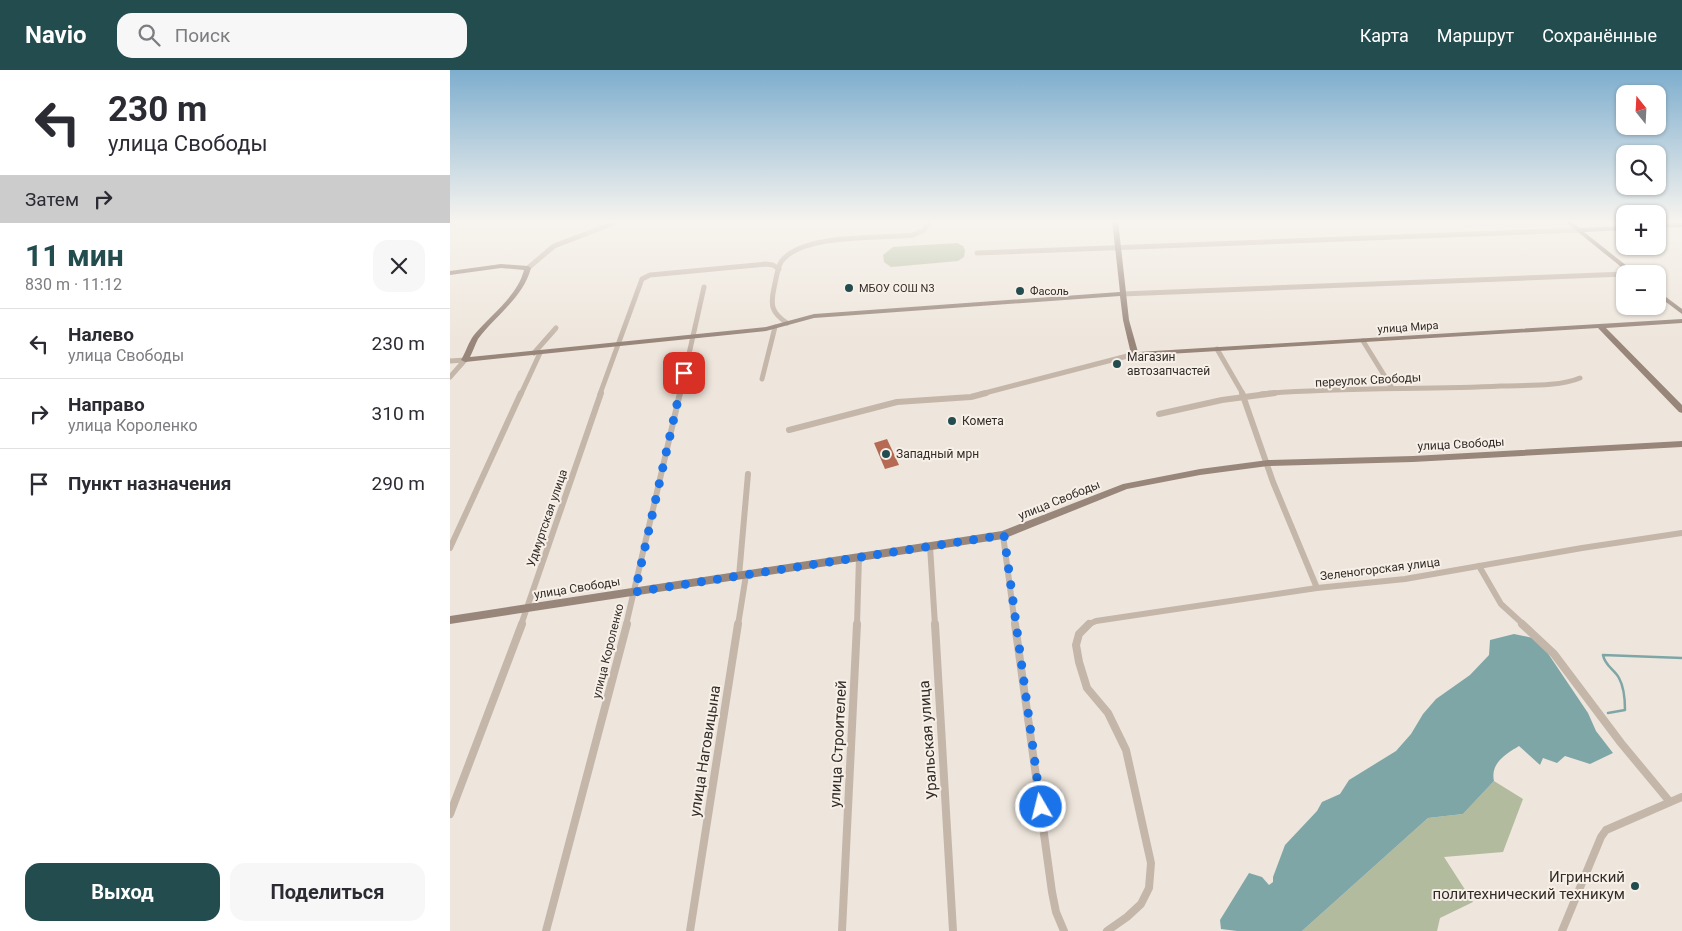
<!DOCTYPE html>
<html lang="ru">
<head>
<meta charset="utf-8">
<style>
  :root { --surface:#fff; --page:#f7f7f7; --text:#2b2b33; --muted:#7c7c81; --line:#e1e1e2; --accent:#234c4f }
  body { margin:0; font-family:Roboto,sans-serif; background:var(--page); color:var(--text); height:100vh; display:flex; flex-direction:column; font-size:19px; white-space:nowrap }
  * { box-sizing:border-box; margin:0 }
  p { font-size:16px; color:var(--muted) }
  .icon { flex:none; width:28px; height:28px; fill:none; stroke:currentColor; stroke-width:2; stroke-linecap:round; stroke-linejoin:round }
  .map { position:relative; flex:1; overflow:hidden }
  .panel { display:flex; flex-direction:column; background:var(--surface); width:450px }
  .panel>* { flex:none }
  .top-card { background:#fff; color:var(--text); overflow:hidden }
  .needle { width:32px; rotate:342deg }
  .buttons { position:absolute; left:1166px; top:15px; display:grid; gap:10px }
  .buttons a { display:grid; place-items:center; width:50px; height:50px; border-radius:10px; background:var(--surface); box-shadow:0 1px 4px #0004; font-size:25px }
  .pin { position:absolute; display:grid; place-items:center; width:42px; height:42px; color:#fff; margin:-21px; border-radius:10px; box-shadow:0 2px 8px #0006 }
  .me { position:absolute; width:55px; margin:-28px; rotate:352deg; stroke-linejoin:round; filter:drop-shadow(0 0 4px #0008) }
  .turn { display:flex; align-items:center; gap:18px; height:105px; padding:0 25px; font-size:22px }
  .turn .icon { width:65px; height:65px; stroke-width:2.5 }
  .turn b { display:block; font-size:35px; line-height:42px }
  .then { display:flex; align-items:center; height:48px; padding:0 25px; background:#0003; gap:10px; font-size:19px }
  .round { display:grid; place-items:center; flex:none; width:52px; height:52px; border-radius:15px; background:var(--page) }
  .summary { display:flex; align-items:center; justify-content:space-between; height:85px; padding:0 25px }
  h1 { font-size:30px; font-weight:700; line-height:38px; color:var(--accent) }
  .action { display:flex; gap:10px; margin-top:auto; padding:10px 25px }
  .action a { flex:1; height:58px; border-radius:15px; background:var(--accent); color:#fff; font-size:20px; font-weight:700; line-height:58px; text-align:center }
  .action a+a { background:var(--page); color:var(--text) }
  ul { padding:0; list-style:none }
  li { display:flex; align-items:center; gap:15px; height:70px; padding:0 25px; border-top:1px solid var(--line) }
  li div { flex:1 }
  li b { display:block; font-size:19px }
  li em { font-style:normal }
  header { display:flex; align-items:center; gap:30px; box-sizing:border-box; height:70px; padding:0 25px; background:var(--accent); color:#fff }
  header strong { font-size:24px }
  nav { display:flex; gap:28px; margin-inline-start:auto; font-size:18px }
  .search { width:350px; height:45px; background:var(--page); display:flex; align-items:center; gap:12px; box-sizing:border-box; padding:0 18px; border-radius:15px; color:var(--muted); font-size:19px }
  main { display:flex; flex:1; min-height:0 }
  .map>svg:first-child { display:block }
  .green { fill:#b2bb9e }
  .water { fill:#7fa6a7 }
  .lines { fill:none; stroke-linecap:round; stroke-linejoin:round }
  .stream { stroke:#7fa6a7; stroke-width:2.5 }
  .building { fill:#b66a53 }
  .street-far2 { stroke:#c5b6aa; stroke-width:5 }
  .street-far1 { stroke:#c5b6aa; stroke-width:6 }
  .street { stroke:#c5b6aa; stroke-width:8 }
  .secondary { fill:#98867b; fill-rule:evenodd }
  .route { stroke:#1a73e8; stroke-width:9; stroke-dasharray:0 16.2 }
  .poi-dot { fill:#234c4f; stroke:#f7f0e8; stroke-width:2 }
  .labels { text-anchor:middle; stroke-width:4; stroke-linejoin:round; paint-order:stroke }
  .far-poi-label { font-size:11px; fill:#332c28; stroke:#f7f0e8; text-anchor:start }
  .far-street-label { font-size:11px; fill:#332c28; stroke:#f7f0e8 }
  .poi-label { font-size:12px; fill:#332c28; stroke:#f7f0e8; text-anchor:start }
  .street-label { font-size:12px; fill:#332c28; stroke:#f7f0e8 }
  .near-street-label { font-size:15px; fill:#332c28; stroke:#f7f0e8 }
  .near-poi-label { font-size:15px; fill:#332c28; stroke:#f7f0e8; text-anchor:end }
</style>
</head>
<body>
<header>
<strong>Navio</strong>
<div class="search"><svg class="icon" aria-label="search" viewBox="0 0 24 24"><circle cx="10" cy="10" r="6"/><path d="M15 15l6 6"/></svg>Поиск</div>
<nav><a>Карта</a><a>Маршрут</a><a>Сохранённые</a></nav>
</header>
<main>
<section class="panel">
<div class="top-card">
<div class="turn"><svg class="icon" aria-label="left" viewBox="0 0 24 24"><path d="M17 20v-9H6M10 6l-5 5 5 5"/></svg><div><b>230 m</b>улица Свободы</div></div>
<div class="then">Затем<svg class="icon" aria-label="right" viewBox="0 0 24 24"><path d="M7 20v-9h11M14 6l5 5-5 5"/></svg></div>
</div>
<div class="summary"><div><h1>11 мин</h1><p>830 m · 11:12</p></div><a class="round"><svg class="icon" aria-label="close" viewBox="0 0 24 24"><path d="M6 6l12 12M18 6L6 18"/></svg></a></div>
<ul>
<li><svg class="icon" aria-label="left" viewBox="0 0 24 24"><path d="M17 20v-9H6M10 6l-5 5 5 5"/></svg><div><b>Налево</b><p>улица Свободы</p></div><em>230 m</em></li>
<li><svg class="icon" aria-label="right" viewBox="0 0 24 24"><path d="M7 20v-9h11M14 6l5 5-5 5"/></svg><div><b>Направо</b><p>улица Короленко</p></div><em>310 m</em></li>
<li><svg class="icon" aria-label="arrive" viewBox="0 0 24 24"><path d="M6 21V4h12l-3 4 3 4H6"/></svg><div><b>Пункт назначения</b></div><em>290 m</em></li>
</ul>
<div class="action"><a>Выход</a><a>Поделиться</a></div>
</section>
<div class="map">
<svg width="1232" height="861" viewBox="0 0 1232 861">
  <rect width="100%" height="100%" fill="#eee6dc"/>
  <g class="green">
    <path d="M507 173 513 176 515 180 514 187 508 191 441 197 434 192 433 185 443 177Z"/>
    <path d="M1044 711 1073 729 1053 782 994 787 1023 832 990 848 987 861H852L978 748 1013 744Z"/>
  </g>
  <path class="water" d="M1064 564 1083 568 1095 579 1138 643 1146 661 1163 683 1140 694 1115 686 1107 693 1093 688 1090 695 1069 676C1056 684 1040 693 1044 711L1013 744 978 748 852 861H787L771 859 770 850 799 803 812 807 819 815 823 812V807L835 775 867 741 872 732 890 724 899 710 946 681 961 664 973 644 986 629 1020 605 1039 585 1040 570Z"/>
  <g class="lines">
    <path class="stream" d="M1158 643 1175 640C1175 629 1174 617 1169 608 1164 599 1155 596 1153 585L1232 588"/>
  </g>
  <path class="building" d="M437 369 449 395 435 399 424 373Z"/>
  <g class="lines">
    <g class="street-far2">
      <path d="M527 183 1129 160"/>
      <path d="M78 198 104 176 172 150"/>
      <path d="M672 224 1175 204"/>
      <path d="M337 253C322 243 320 236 324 218 326 210 327 199 331 192 351 163 430 169 463 165L474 160 482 150"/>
      <path d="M913 271 942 318"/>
      <path d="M767 279 793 324"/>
      <path d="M84 283 106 258"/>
      <path d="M0 291 15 290"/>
      <path d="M0 307 15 290"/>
      <path d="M312 309 325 257"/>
      <path d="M71 324 90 283"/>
      <path d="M150 324 192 209 200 205 316 194 323 195 329 199"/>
      <path d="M230 324 254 217"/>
      <path d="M531 324 685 284"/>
      <path d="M811 324C891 317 971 320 1051 316 1074 315 1109 317 1130 308"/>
    </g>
    <g class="street-far1">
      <path d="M792 323 823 412 867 518"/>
      <path d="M709 344 772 330 825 323"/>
      <path d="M339 360 447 332 521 327 536 323"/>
      <path d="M553 465 565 555"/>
      <path d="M480 476 485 555"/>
      <path d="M0 478 71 323"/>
      <path d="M1029 496 1051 534 1074 555"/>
      <path d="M289 506 298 404"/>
      <path d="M71 555 151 323"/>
      <path d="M176 555 230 323"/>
      <path d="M288 555 296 505"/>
      <path d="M407 555 409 487"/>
      <path d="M637 555 646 551 867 518 955 509 1132 478 1232 463"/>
    </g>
    <g class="street">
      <path d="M485 554 503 861"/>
      <path d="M565 554 602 822 606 842 614 861"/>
      <path d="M639 554 629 564 626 575 629 592 637 618 658 643 676 680 701 793 699 818 691 834 677 847 657 861"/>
      <path d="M1072 554 1104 584 1171 673 1220 732"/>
      <path d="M0 744 72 554"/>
      <path d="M96 861 177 554"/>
      <path d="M240 861 288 554"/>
      <path d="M392 861 407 554"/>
      <path d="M1112 861 1151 767 1156 760 1232 727"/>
    </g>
    <g class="secondary">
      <path d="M662 150H668L679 250 688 282 1232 249V253L1156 258 1232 335V343L1229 342 1148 258 685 286 681 284 673 250 670 226 364 248 316 261 15 292 11 290C16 282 18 273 24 265 41 244 67 227 74 200L51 198 0 205V201L51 194 78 196 81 198C73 228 46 245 28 269 25 275 23 281 20 287L316 257 364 244 670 222Z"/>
      <path d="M1113 150H1119L1130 158 1175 156V160L1134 162 1187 204H1180Z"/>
      <path d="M1232 153V157L1208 158V154Z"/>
      <path d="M1208 221 1232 239V244L1208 226Z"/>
      <path d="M1232 371V377L963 392 818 396 750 405 677 419 553 469 0 554V546L552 461 673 414 750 399 818 390 963 386Z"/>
    </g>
  </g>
  <linearGradient id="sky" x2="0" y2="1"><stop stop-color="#7eaece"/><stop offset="0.56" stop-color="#f7f4ef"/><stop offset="1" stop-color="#f7f4ef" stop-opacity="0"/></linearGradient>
  <rect width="1232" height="270" fill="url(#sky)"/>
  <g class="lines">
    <path class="route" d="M234 303 185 522 554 465 591 737"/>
  </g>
  <g class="poi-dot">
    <circle cx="399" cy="218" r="5"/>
    <circle cx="570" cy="221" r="5"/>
    <circle cx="667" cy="294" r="5"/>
    <circle cx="502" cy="351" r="5"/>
    <circle cx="436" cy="384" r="5"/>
    <circle cx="1185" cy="816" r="5"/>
  </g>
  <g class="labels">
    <g class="far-poi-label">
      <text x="409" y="222">МБОУ СОШ N3</text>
      <text x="580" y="225">Фасоль</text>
    </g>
    <g class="far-street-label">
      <text transform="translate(958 257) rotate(-4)" y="4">улица Мира</text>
    </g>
    <g class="poi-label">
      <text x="677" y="291">Магазин<tspan x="677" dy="14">автозапчастей</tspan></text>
      <text x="512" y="355">Комета</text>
      <text x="446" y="388">Западный мрн</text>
    </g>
    <g class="street-label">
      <text transform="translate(918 310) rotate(-3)" y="4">переулок Свободы</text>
      <text transform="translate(1011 374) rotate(-3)" y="4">улица Свободы</text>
      <text transform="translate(609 430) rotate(-22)" y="4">улица Свободы</text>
      <text transform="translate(97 448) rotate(-71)" y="4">Удмуртская улица</text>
      <text transform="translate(930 499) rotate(-7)" y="4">Зеленогорская улица</text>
      <text transform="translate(127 518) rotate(-9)" y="4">улица Свободы</text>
      <text transform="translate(158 581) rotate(-76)" y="4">улица Короленко</text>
    </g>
    <g class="near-street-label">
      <text transform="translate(478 670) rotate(-94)" y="5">Уральская улица</text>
      <text transform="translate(388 674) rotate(-87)" y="5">улица Строителей</text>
      <text transform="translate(255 681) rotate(-81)" y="5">улица Наговицына</text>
    </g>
    <g class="near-poi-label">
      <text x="1175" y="812">Игринский<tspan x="1175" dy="17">политехнический техникум</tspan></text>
    </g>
  </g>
</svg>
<div class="buttons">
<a><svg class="needle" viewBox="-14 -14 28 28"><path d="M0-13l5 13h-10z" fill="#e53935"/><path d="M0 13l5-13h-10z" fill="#7c7c81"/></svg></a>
<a><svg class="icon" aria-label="search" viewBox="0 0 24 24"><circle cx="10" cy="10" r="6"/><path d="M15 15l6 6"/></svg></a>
<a>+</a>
<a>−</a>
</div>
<div class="pin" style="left:234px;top:303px;background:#d93025"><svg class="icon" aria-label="arrive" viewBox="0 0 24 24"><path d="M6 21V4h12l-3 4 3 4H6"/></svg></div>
<svg class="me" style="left:591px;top:737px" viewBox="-20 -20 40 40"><circle r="17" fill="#1a73e8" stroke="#fff" stroke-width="3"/><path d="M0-11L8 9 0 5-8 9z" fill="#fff"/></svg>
</div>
</main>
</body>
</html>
